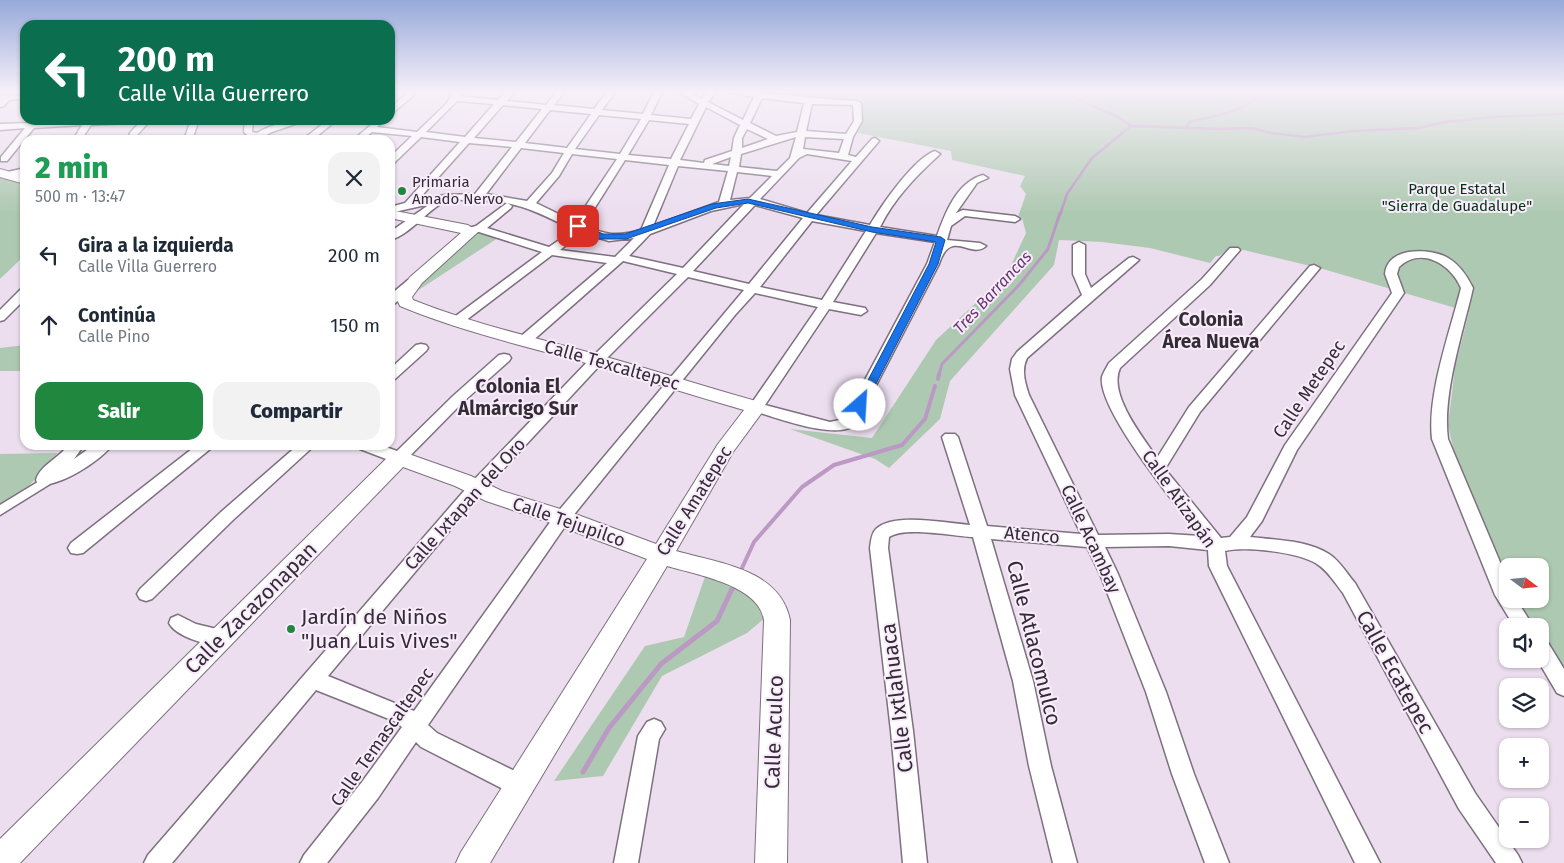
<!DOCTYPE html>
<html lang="es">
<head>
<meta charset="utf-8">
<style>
  :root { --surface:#fff; --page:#f2f2f3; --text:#1f2937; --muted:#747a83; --accent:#1f883e }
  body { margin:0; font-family:"Fira Sans",sans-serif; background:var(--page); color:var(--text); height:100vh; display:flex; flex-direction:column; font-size:19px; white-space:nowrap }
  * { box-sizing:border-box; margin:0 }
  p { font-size:16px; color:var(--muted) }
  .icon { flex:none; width:28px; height:28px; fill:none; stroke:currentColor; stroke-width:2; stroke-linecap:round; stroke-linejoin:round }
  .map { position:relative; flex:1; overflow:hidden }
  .details { position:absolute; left:20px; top:135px; width:375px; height:315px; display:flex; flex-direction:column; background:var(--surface); border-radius:15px; box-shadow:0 1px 4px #0004 }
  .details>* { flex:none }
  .banner { position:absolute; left:20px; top:20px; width:375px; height:105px; border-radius:15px; box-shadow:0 1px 4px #0004; background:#0b6e4f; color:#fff; overflow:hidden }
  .needle { width:32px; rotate:106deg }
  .tools { position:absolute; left:1499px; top:558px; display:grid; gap:10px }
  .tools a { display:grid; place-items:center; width:50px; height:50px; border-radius:10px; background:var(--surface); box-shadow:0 1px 4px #0004; font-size:25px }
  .pin { position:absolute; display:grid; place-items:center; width:42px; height:42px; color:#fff; margin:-21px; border-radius:10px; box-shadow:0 2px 8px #0006 }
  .me { position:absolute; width:55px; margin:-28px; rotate:26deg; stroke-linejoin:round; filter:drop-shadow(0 0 4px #0008) }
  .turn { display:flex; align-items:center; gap:18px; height:105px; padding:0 15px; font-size:22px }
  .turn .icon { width:65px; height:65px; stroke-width:2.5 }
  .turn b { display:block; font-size:35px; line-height:42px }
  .round { display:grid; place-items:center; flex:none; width:52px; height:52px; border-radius:15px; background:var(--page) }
  .overview { display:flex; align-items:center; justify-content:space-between; height:85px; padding:0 15px }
  h1 { font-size:30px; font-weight:800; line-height:38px; color:#1e9e55 }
  .button { display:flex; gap:10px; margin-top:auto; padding:10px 15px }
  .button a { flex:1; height:58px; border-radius:15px; background:var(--accent); color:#fff; font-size:20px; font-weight:800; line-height:58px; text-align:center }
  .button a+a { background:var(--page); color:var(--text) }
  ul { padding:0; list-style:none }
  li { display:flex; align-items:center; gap:15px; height:70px; padding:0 15px }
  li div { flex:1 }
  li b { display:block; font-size:19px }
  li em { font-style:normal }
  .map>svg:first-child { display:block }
  .green { fill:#aec9b1 }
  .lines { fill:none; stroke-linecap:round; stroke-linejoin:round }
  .stream-far3 { stroke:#bc99c4; stroke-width:2.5 }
  .stream-far2 { stroke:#bc99c4; stroke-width:3 }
  .stream-far1 { stroke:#bc99c4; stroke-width:4 }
  .stream { stroke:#bc99c4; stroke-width:5 }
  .pedestrian-casing { stroke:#7d707f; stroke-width:3 }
  .minor-casing { stroke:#7d707f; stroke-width:3 }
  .tertiary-casing { stroke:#7d707f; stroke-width:2 }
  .secondary-casing { stroke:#7d707f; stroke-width:3 }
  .pedestrian { fill:#fff; fill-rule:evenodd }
  .minor { fill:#fff; fill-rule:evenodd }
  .tertiary { fill:#fff; fill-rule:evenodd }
  .secondary { fill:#fff; fill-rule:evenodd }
  .route { fill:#1a73e8; stroke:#114b97 }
  .poi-dot { fill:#1f883e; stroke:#f9ebfc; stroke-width:2 }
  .labels { text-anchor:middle; stroke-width:4; stroke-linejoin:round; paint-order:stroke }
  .far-poi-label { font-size:15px; fill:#322d34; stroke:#f9ebfc; text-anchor:start }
  .far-park-label { font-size:15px; fill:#003510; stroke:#f9ebfc }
  .far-water-label { font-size:16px; font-style:italic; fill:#64376f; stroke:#f9ebfc }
  .street-label { font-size:18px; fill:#322d34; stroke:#f9ebfc }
  .neighbourhood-label { font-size:19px; font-weight:bold; fill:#322d34; stroke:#f9ebfc }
  .near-street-label { font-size:21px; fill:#322d34; stroke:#f9ebfc }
  .near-poi-label { font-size:21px; fill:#322d34; stroke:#f9ebfc; text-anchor:start }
</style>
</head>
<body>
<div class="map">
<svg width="1564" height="863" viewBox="0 0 1564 863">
  <rect width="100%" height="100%" fill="#ecdeef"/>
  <g class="green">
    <path d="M744 92H1564V672L1540 636V626H1532L1525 618 1517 599H1540V566H1508L1507 580 1459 474 1448 425 1455 368 1469 312 1323 269 1231 247 1219 256H1216L1210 263 1150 248 1102 242 1059 240 1054 265 950 381 940 419 889 468 875 459 790 429 872 438 936 340 1007 274 1026 233 1022 218 1018 217 1026 194 1020 186 1025 176 952 160 951 151 858 133 861 125V99L825 100Z"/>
    <path d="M0 177 25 184V255L0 279Z"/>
    <path d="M478 227 501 236 414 293 423 275Z"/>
    <path d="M25 345V371H0V348Z"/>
    <path d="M58 453 21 495 0 511V454Z"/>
    <path d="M708 568 777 608 747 633 662 676 603 776 554 781 645 646 684 637Z"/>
  </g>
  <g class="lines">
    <g class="stream-far3">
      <path d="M1131 126 1221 129 1252 128 1271 133 1305 137 1353 131 1418 128 1445 122 1492 117 1564 114"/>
      <path d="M1187 127 1189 122C1209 117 1250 112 1260 92"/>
      <path d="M1060 215 1067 194 1092 158 1131 126 1120 118 1062 92"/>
    </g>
    <path class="stream-far2" d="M939 375 942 364 1019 285 1048 249 1060 213"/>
    <g class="stream-far1">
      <path d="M938 379 939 374"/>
      <path d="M742 568 754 542 802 487 834 465 902 445 925 419 935 386"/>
    </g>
    <path class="stream" d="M583 772 609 728 661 664 717 621 732 589"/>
    <g class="pedestrian-casing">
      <path id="pedestrian" d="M46 477 50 478 52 481 50 484 0 515V505Z"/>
    </g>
    <g class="minor-casing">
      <g id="minor">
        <path d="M405 92H413L412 97 390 115V108L404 96Z"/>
        <path d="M453 92H461L459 96 498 100 505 92H514L507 101 546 105 556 92H564L554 105 594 109 607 92H615L602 110 643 114 654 92H662L651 115 691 119 699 104 679 92H690L702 99 707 92H716L708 102 743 120 754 97 727 92C771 92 814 99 857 101L861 103 862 121 853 137 848 155 856 157 872 139 875 138 879 141 816 215 870 225C881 206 914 158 935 151L940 154 938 156C915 177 894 199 880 227L937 236C945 213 957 182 983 175L988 178 977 183 956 213 963 210 1015 216 1020 219 1015 222 965 216 951 226 947 240 980 243 986 246C971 260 951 227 939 264L857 422C843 444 772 416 751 410L749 407 818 307 755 293 735 315 568 522 428 725 437 733 529 778 532 786 529 794 521 797 513 794 421 747 416 742 378 798 327 863H300L304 855 362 782 402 727 394 721 316 690 172 863H144L148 855 470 484 591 358 677 274 623 261 530 343H520L518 340 520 337 607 263 552 255 461 324H453L451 321 453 318 542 252 479 232H468L467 230 468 228 476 226 507 203 512 206 511 208 487 228 549 247 574 230C533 210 516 200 469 200 463 200 452 199 446 201 428 209 410 235 390 240V232L430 204 390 213V207L405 203 460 142 421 137 393 164 390 165V157L412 136 372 132 362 140H353L377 120 381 123 377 127 417 132 447 103ZM762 98 804 103 797 132 776 136 750 123ZM457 101 494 104 465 137 426 132ZM812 104 853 105 854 121 846 134 806 131ZM503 105 542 109 516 142 474 138ZM706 107 740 125 734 138 732 151 705 160 704 163 680 160ZM550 110 591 114 567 148 525 143ZM599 115 641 119 620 154 575 149ZM649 120 689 124 671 159 628 155ZM747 129 768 139 742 148V138ZM796 137 790 158 777 171 739 167 741 154ZM805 137 844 139 839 153 803 149ZM469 143 512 147 475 194 445 195 418 200ZM521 148 564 153 552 173 527 201 486 194ZM572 154 617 159 575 222 536 203 559 176ZM807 154 852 161 807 213 760 199 799 158ZM731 157 729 166 712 164ZM625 160 669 165 641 230C617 237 605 235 584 225ZM678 166 728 171 719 202 653 226ZM737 172 772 176 750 198 730 200ZM744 204 683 268 629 256 650 234 711 211ZM755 205 803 218 749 284 693 271ZM812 221 866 231 822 300 760 287ZM582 233 609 241 634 238 615 257 560 250ZM876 233 935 242 927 264 844 419 830 422 765 405 829 309 861 315 867 311 865 308 833 302ZM688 277 744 290 556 514 414 711 328 676 482 492 601 364Z"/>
        <path d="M25 94V98L4 101 0 99 4 97Z"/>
        <path d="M31 120H40L39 122 130 120 126 123 91 125 81 140H73L82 125 34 128 7 161H1V157L25 128 0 130V124L29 123Z"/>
        <path d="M138 120H146L148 123 138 134 136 140H128L130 133 139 123Z"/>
        <path d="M191 120H199L192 140H184Z"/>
        <path d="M245 120H253L252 132 257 133C272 124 290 120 307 120L272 132 258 140H248L250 138 244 132Z"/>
        <path d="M328 120H337L312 140H302Z"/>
        <path d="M25 168V174L6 178 1 175 3 173Z"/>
        <path d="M1079 242 1085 245V274L1091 288 1129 258 1133 257 1139 260 1027 358C1021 370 1025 383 1029 395L1098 535 1169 534 1200 536C1179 509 1097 409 1102 377 1103 373 1107 367 1109 363L1202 279 1230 248H1238L1240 250 1210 285 1120 368C1108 394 1142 436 1157 458L1189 407 1310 266 1314 265 1320 268 1200 412 1165 469 1221 538 1230 537 1247 517 1285 445 1392 293 1385 274C1387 246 1431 248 1448 258 1460 265 1467 276 1473 288 1463 332 1442 395 1448 439L1508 581V599H1516L1533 626H1514L1495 595 1432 439C1427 394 1450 332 1461 288 1451 264 1421 246 1399 267L1397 274 1404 293 1297 450 1262 521 1250 537C1275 540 1307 540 1329 554 1340 561 1347 574 1355 583L1475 793 1518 855 1522 863H1496L1459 809 1343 593C1335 583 1328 571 1317 564 1299 552 1245 546 1225 551L1227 566 1380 863H1355L1209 566 1208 550 1169 546 1105 547 1118 574 1166 692 1194 774 1229 863H1205L1172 774 1146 692 1100 574 1087 547 991 539 1033 681 1051 766 1077 863H1053L1029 766 1013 681 973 537C953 536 905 526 889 537L888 548 913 731 927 863H903L891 731 870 548C871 542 871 534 876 529 893 512 947 523 970 525L942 437 945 434H955L958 437 987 526 1081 534 1015 395 1010 369 1012 359 1017 352 1082 295 1073 274V245Z"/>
        <path d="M412 279 416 280 418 283 416 286 394 304 390 305V295L408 280Z"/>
        <path d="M25 288V299L4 320 0 321V310L21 289Z"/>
        <path d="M421 344 426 345 428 348 426 351 395 379 390 380V369L416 345Z"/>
        <path d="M504 354 509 355 511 358 509 361 463 402 404 462 399 463 394 462 360 449 357 445H380L397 451 453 396 499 355Z"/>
        <path d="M68 445H84L74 459 94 445H112C102 460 57 489 38 484L36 480C40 465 60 458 68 445Z"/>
        <path d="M197 445H215L83 553 77 554 71 553 68 548 71 543Z"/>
        <path d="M298 445H315L233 520 152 599 146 601 140 599 137 594 140 589 221 512Z"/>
        <path d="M178 615 196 624 229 632 232 638 229 644C214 649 176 637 169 623L171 618Z"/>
        <path d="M1540 639 1547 641 1564 669V696L1557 693 1537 659H1540Z"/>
        <path d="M654 719 661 722 665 729 659 739 638 863H614L638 736 647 722Z"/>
      </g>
    </g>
    <g class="tertiary-casing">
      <g id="tertiary">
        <path d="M0 169 25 176V184L0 177Z"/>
        <path d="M390 210 468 225 478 232 422 283 412 297 413 300C473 324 537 338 599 355 654 370 708 388 763 403L766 407 733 452 676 551C718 563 780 569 790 620L787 863H755L764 620C759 585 697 575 667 566L490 863H456L461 852 647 559 554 524 486 501 455 486 403 467 20 863H0V839L392 453 399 451 406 453 471 476 502 491 570 512 656 544 718 444 744 410C691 395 639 378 586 363 524 346 460 331 400 306L396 297 410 277 461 233 390 218Z"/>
      </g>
    </g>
    <g class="secondary-casing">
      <path id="secondary" d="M4 95 10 99 4 106 0 107V96Z"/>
    </g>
    <use href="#pedestrian" class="pedestrian"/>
    <use href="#minor" class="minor"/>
    <use href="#tertiary" class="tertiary"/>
    <use href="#secondary" class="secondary"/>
  </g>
  <linearGradient id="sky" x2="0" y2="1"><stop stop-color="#96a9da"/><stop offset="0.43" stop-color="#f6f0f8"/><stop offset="1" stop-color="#f6f0f8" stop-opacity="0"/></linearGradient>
  <rect width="1564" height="213" fill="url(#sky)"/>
  <path class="route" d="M748 199 872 227 941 237 945 240 938 264 864 407 860 408 855 405 929 264 936 242 872 232 748 203 716 208 626 239H599L574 226 581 224 603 234H625L712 204Z"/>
  <g class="poi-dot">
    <circle cx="402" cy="191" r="5"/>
    <circle cx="291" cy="629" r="5"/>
  </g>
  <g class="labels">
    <g class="far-poi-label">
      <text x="412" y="187">Primaria<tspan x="412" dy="17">Amado Nervo</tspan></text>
    </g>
    <g class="far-park-label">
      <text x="1457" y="194">Parque Estatal<tspan x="1457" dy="17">"Sierra de Guadalupe"</tspan></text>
    </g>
    <g class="far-water-label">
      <text transform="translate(992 292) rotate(-47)" y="6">Tres Barrancas</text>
    </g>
    <g class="street-label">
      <text transform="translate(612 365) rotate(16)" y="6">Calle Texcaltepec</text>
      <text transform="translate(1309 389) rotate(-56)" y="6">Calle Metepec</text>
      <text transform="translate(1179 499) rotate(55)" y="6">Calle Atizapán</text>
      <text transform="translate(694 501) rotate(-58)" y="6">Calle Amatepec</text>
      <text transform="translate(465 504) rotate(-48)" y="6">Calle Ixtapan del Oro</text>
      <text transform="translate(569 522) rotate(19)" y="6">Calle Tejupilco</text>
      <text transform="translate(1032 535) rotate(5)" y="6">Atenco</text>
      <text transform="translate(1091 539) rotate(65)" y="6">Calle Acambay</text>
      <text transform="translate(382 737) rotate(-55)" y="6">Calle Temascaltepec</text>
    </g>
    <g class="neighbourhood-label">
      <text x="1211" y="326">Colonia<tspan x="1211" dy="22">Área Nueva</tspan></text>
      <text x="518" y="393">Colonia El<tspan x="518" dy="22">Almárcigo Sur</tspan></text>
    </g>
    <g class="near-street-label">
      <text transform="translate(251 608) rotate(-45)" y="7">Calle Zacazonapan</text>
      <text transform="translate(1034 643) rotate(76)" y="7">Calle Atlacomulco</text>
      <text transform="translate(1395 672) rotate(61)" y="7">Calle Ecatepec</text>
      <text transform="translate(897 698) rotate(-97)" y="7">Calle Ixtlahuaca</text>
      <text transform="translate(774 732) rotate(-88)" y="7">Calle Aculco</text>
    </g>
    <g class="near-poi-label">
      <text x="301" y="624">Jardín de Niños<tspan x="301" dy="24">"Juan Luis Vives"</tspan></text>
    </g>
  </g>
</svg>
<div class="tools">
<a><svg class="needle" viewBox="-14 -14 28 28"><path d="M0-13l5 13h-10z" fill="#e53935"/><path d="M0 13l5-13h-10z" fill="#747a83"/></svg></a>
<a><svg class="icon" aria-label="sound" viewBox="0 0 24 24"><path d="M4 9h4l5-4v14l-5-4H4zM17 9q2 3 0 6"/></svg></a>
<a><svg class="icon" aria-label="layers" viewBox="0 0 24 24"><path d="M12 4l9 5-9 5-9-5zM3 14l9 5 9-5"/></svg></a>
<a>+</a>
<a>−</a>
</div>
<div class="pin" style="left:578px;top:226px;background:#d93025"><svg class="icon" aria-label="arrive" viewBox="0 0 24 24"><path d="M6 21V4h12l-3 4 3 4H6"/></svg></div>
<svg class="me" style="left:860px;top:405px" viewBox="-20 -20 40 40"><circle r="19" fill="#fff"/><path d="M0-13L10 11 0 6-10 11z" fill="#1a73e8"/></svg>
<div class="banner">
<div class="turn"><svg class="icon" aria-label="left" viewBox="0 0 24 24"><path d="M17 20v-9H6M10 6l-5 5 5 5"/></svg><div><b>200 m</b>Calle Villa Guerrero</div></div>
</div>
<section class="details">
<div class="overview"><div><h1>2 min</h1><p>500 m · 13:47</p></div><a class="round"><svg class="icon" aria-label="close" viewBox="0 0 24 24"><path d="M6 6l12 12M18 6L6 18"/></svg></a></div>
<ul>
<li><svg class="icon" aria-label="left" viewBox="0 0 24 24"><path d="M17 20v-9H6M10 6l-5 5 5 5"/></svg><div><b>Gira a la izquierda</b><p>Calle Villa Guerrero</p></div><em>200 m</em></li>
<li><svg class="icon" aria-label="ahead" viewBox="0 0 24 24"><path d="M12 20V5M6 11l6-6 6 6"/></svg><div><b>Continúa</b><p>Calle Pino</p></div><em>150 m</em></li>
</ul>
<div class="button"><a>Salir</a><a>Compartir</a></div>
</section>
</div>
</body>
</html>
